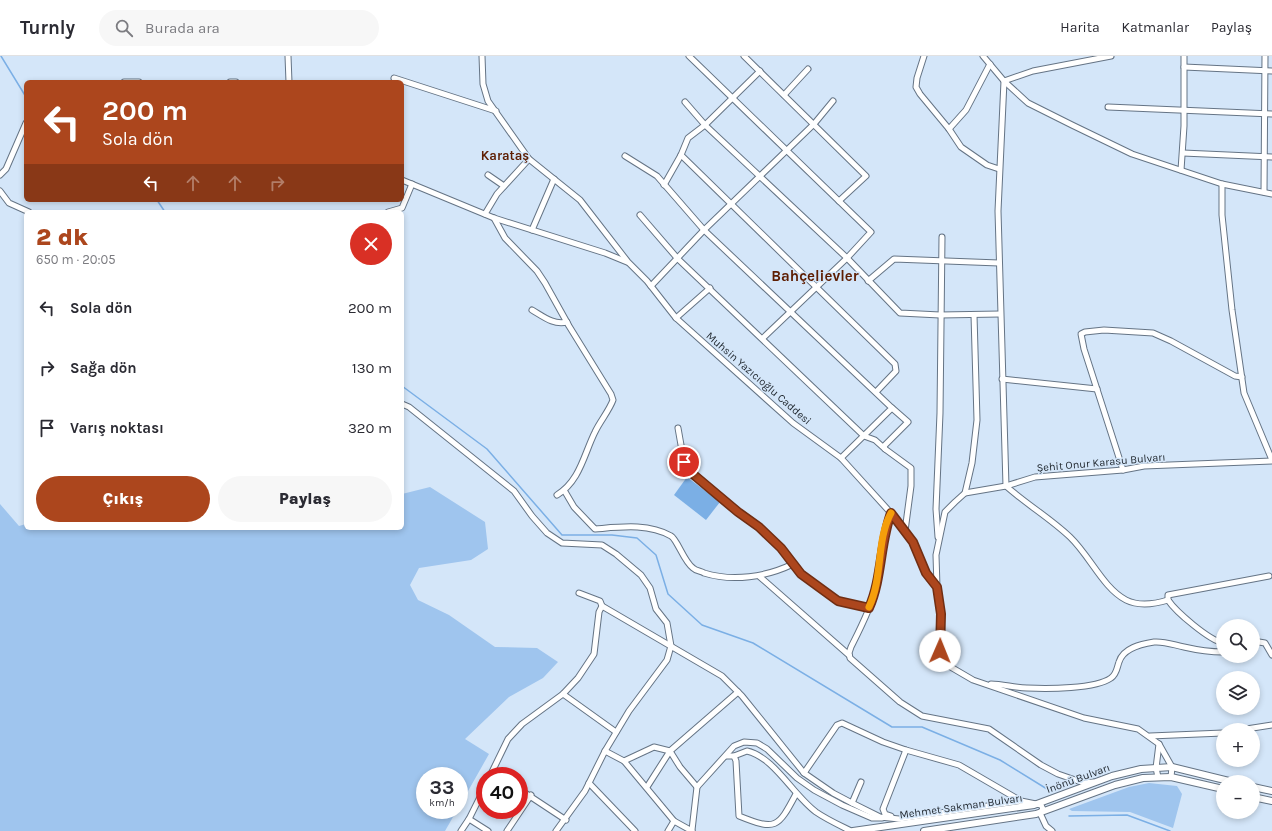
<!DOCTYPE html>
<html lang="tr">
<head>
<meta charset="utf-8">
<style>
  :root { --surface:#fff; --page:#f7f7f7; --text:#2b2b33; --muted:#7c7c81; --line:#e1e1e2; --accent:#ac461d }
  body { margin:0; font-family:Karla,sans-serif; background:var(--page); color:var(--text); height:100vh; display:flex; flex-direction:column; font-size:15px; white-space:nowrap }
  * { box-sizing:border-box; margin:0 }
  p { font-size:13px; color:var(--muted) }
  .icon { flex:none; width:22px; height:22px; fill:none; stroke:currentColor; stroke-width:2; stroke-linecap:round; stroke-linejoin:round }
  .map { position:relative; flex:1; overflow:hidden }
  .drawer { position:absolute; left:24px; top:154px; width:380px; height:320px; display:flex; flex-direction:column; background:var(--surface); border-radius:6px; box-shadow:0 2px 6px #0003 }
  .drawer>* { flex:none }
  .guide { position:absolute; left:24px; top:24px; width:380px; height:122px; border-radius:6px; box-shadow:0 2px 6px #0003; background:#ac461d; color:#fff; overflow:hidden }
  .fabs { position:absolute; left:1216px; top:563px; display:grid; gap:8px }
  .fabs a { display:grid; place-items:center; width:44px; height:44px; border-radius:50%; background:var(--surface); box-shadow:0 2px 6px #0003; font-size:20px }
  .speed { position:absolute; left:416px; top:711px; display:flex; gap:8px; font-size:20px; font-weight:700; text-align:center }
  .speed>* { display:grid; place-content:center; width:52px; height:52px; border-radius:50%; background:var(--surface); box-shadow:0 2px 6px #0003; line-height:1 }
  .speed small { font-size:10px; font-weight:400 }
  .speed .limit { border:6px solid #d22; background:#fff; color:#111 }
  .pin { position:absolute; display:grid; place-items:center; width:34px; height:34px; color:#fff; margin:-17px; border:2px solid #fff; border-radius:50%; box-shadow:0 1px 4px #0007 }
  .me { position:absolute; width:44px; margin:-22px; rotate:1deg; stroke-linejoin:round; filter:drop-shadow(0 0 3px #0008) }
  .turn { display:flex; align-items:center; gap:14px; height:84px; padding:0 12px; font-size:18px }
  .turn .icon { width:52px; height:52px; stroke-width:2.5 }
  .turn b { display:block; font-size:28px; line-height:34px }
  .lanes { display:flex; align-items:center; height:38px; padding:0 12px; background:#0003; justify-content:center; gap:20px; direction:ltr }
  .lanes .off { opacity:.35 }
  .round { display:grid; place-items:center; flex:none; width:42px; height:42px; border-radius:21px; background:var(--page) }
  .overview { display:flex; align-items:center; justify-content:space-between; height:68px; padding:0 12px }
  h1 { font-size:24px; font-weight:800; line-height:30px; color:var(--accent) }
  .primary-button { display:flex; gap:8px; margin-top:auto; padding:8px 12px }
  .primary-button a { flex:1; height:46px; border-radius:24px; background:var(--accent); color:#fff; font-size:16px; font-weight:800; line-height:46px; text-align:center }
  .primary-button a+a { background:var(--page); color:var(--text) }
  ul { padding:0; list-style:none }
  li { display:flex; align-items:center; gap:12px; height:60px; padding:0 12px }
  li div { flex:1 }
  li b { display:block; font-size:15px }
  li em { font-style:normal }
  header { display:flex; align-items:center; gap:24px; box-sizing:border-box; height:56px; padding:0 20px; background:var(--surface); border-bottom:1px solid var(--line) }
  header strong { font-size:19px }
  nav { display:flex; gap:22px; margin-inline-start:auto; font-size:14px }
  .search { width:280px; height:36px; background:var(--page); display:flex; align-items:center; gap:10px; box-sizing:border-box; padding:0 14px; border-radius:22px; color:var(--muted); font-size:15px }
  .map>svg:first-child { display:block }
  .green { fill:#9fc5ee }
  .water { fill:#7bafe5 }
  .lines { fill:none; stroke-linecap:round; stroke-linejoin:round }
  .stream { stroke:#7bafe5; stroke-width:1.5 }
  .minor-casing { stroke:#657485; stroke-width:7 }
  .major-casing { stroke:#657485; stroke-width:8 }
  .minor { stroke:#fff; stroke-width:5 }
  .major { stroke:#fff; stroke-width:6 }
  .route-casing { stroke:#702e13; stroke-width:10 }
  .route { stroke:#ac461d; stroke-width:7 }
  .slow { stroke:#f59e0b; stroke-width:7 }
  .labels { text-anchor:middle; stroke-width:3; stroke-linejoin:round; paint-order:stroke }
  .street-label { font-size:11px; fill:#1f262d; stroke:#d4e6f9 }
  .quarter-label { font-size:13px; font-weight:bold; fill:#5d1d02; stroke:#d4e6f9 }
  .district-label { font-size:15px; font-weight:bold; fill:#5d1d02; stroke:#d4e6f9 }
</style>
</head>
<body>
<header>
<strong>Turnly</strong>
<div class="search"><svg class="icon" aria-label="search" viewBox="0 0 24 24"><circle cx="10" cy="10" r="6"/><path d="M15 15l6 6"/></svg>Burada ara</div>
<nav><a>Harita</a><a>Katmanlar</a><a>Paylaş</a></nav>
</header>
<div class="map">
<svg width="1272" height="775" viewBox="0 0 1272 775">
  <rect width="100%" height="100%" fill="#d4e6f9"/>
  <g class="green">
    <path d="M430 431 485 466 488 493 471 504 419 512 410 529 418 544 449 559 495 591 537 592 558 606 543 622 509 641 465 683 489 698 459 751V720H425V754H457L445 775H0V448L19 470 26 468V472H402V438Z"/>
    <path d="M1149 727 1177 730 1182 738 1173 772 1130 756 1072 755 1069 753 1129 731Z"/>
  </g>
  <path class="water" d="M687 421 720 446 706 464 674 439Z"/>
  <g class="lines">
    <g class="stream">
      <path d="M1 0 26 41"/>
      <path d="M157 144 165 156"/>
      <path d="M402 330 487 393 562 479H612L637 482 656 499 668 538 702 569 753 587 892 671H922L1000 704 1047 733"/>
      <path d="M1069 760 1127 759 1170 775"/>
    </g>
    <g class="minor-casing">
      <g id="minor">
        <path d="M288 0 289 26"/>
        <path d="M482 0 483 28 488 45 529 103 580 144 628 206 647 225 676 262 793 367 841 402 899 466 913 486 926 517 937 531"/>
        <path d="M689 0 871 176 847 202 763 282"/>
        <path d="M744 0 866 120 839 145"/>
        <path d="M924 0 917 22 916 31 920 38 949 73 961 91 987 109 999 113"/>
        <path d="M983 0 1004 25 1028 47 1072 69 1132 98 1222 128 1272 138"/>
        <path d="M1111 0 1033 15 1004 25 998 155 1006 430C1026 448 1050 462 1070 481 1090 500 1103 532 1126 544 1140 551 1155 548 1168 544"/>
        <path d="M1184 11 1272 15"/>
        <path d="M394 22 496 55"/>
        <path d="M124 26H139"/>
        <path d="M230 26H236"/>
        <path d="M784 39 808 13"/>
        <path d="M685 46 705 69 847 202 900 257 940 259 1000 258"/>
        <path d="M1108 51 1272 58"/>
        <path d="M949 73 966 54 990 8"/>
        <path d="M1183 97 1272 101"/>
        <path d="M681 99 895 308 896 315 876 336"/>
        <path d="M625 100 657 120 704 174 892 352 841 402"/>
        <path d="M1181 114 1184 70V0"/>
        <path d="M0 119 6 113 26 67"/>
        <path d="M488 119 504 130"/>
        <path d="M402 124 494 162 605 197 627 206"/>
        <path d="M1222 128V159L1232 254 1244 337 1272 404"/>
        <path d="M664 129 681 99 688 82 705 69 760 15"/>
        <path d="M0 135 9 147 29 156"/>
        <path d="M1264 136 1265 0"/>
        <path d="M388 156 402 152 412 128"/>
        <path d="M485 158 497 138 529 103"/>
        <path d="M640 159 678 203 864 380 875 384 885 393"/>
        <path d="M494 162 505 182 537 215 545 227 569 270 611 338 613 344C609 355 600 365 595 376 584 398 580 425 557 439"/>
        <path d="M532 174 554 123"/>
        <path d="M868 225 894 203 999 207"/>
        <path d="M651 230 704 174 814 68 833 45"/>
        <path d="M532 254C544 261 553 269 567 266"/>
        <path d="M676 262 710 232"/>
        <path d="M1002 323 1097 333"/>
        <path d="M402 348 409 351 514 435 532 460 547 477 562 487 602 489 616 498 641 519 650 532 656 553 667 567 671 590 667 604 629 655 605 695 585 735 556 775"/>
        <path d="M892 352 908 366 884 390 885 393 911 412V430L905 475"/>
        <path d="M678 372 684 406 688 414 738 456 759 471 781 492 801 518 838 545 869 552"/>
        <path d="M1123 414 1084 293 1081 278 1085 276 1104 274 1153 277 1171 285 1235 320 1242 321"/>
        <path d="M564 434 574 451 595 473C620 471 648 467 671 480 677 483 684 506 693 512 696 515 701 515 704 517 733 526 766 521 793 508"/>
        <path d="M965 437 972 407 977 364 974 259"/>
        <path d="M891 457C882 481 882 507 876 532 871 552 860 573 851 591L849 597 850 602 900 646 922 660 989 673 1041 709 1058 718 1084 727 1093 726"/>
        <path d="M938 481 936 453 940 357 942 181"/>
        <path d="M759 520 849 599"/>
        <path d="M579 537 600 545 602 550"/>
        <path d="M1253 585 1265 587 1272 599"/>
        <path d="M1223 587C1209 584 1176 556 1168 544V539L1269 520"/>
        <path d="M991 628C1003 628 1015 632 1027 632 1047 633 1096 633 1111 622 1117 618 1117 611 1119 606 1123 592 1141 588 1154 586 1164 585 1174 589 1184 591 1197 594 1210 596 1223 596"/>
        <path d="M563 638 616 676"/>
        <path d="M1240 674 1272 669"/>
        <path d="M1150 680 1223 677"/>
        <path d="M605 695 624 705"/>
        <path d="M726 700H734L747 695C774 701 793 739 816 756 826 763 839 769 851 775"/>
        <path d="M734 700 736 705 739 760C776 775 778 772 796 738"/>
        <path d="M804 717 837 669 842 667 883 686 906 694 959 709 1021 745"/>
        <path d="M490 720 508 683 522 668 563 638 578 622 594 598 599 556 602 550 722 620 742 640 804 717 833 737 852 747 880 761 899 763 1021 745 1041 749 1043 753 1041 756"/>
        <path d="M1158 721 1156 712 1159 688"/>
        <path d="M1171 721 1172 711 1159 688 1138 673 1084 662 973 624 949 610 940 595 941 558 937 531 936 499 945 456 955 446 965 437 1006 430 1035 421 1123 414 1144 410 1272 405"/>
        <path d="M589 727 635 775"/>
        <path d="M647 731 670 695 738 636"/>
        <path d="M519 733 566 764"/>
        <path d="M852 747 861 726"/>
        <path d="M1040 757 1046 770 1052 775"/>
        <path d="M891 760 885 758 883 753 906 694"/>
        <path d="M469 763 485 731"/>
        <path d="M692 774 697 731 734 690 744 686 757 687 767 693 797 722 814 734 842 749 872 762H882"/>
        <path d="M461 775 469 763 488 775"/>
        <path d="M507 775 531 739"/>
        <path d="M668 775 674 765"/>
        <path d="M692 775 674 765 624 705 654 691 670 695 680 711 697 731"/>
      </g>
    </g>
    <g class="major-casing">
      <g id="major">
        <path d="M1253 731 1272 735"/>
        <path d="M1253 741 1272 745"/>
        <path d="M853 775 1034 749 1112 720 1141 713 1172 711 1233 726"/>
        <path d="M924 775 1036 758 1115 729 1143 722 1171 721 1223 733"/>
      </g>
    </g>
    <use href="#minor" class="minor"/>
    <use href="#major" class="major"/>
  </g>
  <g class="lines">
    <g class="route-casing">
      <path id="route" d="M684 406 688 414 738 456 759 471 781 492 801 518 838 545 869 552C882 523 880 487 891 457L913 486 926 517 937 531 941 558 940 595"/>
    </g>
    <use href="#route" class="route"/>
    <path class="slow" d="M869 551C883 522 876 484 891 457"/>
  </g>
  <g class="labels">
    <g class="street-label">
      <text transform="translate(759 322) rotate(41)" y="4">Muhsin Yazıcıoğlu Caddesi</text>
      <text transform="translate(1101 406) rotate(-5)" y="4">Şehit Onur Karasu Bulvarı</text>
      <text transform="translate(1078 722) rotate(-20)" y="4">İnönü Bulvarı</text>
      <text transform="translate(961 750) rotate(-8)" y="4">Mehmet Sakman Bulvarı</text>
    </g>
    <g class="quarter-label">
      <text x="505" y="104">Karataş</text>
    </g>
    <g class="district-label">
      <text x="815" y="225">Bahçelievler</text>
    </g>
  </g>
</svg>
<div class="fabs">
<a><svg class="icon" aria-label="search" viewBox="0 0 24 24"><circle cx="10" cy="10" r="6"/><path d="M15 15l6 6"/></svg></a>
<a><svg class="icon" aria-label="layers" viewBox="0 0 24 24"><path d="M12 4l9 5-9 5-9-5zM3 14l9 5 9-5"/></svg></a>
<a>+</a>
<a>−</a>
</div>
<div class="speed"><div>33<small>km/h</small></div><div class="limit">40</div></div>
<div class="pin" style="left:684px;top:406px;background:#d93025"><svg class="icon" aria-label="arrive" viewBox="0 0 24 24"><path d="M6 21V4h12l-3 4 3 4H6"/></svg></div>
<svg class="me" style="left:940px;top:595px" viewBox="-20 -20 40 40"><circle r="19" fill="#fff"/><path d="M0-13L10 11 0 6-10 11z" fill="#ac461d"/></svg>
<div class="guide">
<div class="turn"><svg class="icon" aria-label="left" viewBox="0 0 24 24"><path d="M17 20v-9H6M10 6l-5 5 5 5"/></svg><div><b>200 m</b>Sola dön</div></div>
<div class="lanes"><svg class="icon" aria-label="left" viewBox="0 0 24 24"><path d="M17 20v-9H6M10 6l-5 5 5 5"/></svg><svg class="icon off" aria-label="ahead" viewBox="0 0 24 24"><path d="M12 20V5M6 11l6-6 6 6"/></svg><svg class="icon off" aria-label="ahead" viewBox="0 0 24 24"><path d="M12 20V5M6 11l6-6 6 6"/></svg><svg class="icon off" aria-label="right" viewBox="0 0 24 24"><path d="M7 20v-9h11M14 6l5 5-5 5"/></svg></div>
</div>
<section class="drawer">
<div class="overview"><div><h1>2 dk</h1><p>650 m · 20:05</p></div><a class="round" style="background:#d93025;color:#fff"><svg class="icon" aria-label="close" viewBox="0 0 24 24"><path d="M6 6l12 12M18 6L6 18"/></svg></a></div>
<ul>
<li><svg class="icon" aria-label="left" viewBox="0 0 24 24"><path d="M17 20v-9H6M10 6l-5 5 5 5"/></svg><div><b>Sola dön</b></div><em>200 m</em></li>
<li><svg class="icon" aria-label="right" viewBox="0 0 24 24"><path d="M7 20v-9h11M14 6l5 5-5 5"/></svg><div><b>Sağa dön</b></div><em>130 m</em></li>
<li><svg class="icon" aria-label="arrive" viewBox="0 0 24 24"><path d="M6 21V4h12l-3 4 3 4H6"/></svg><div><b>Varış noktası</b></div><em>320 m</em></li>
</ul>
<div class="primary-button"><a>Çıkış</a><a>Paylaş</a></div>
</section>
</div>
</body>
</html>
